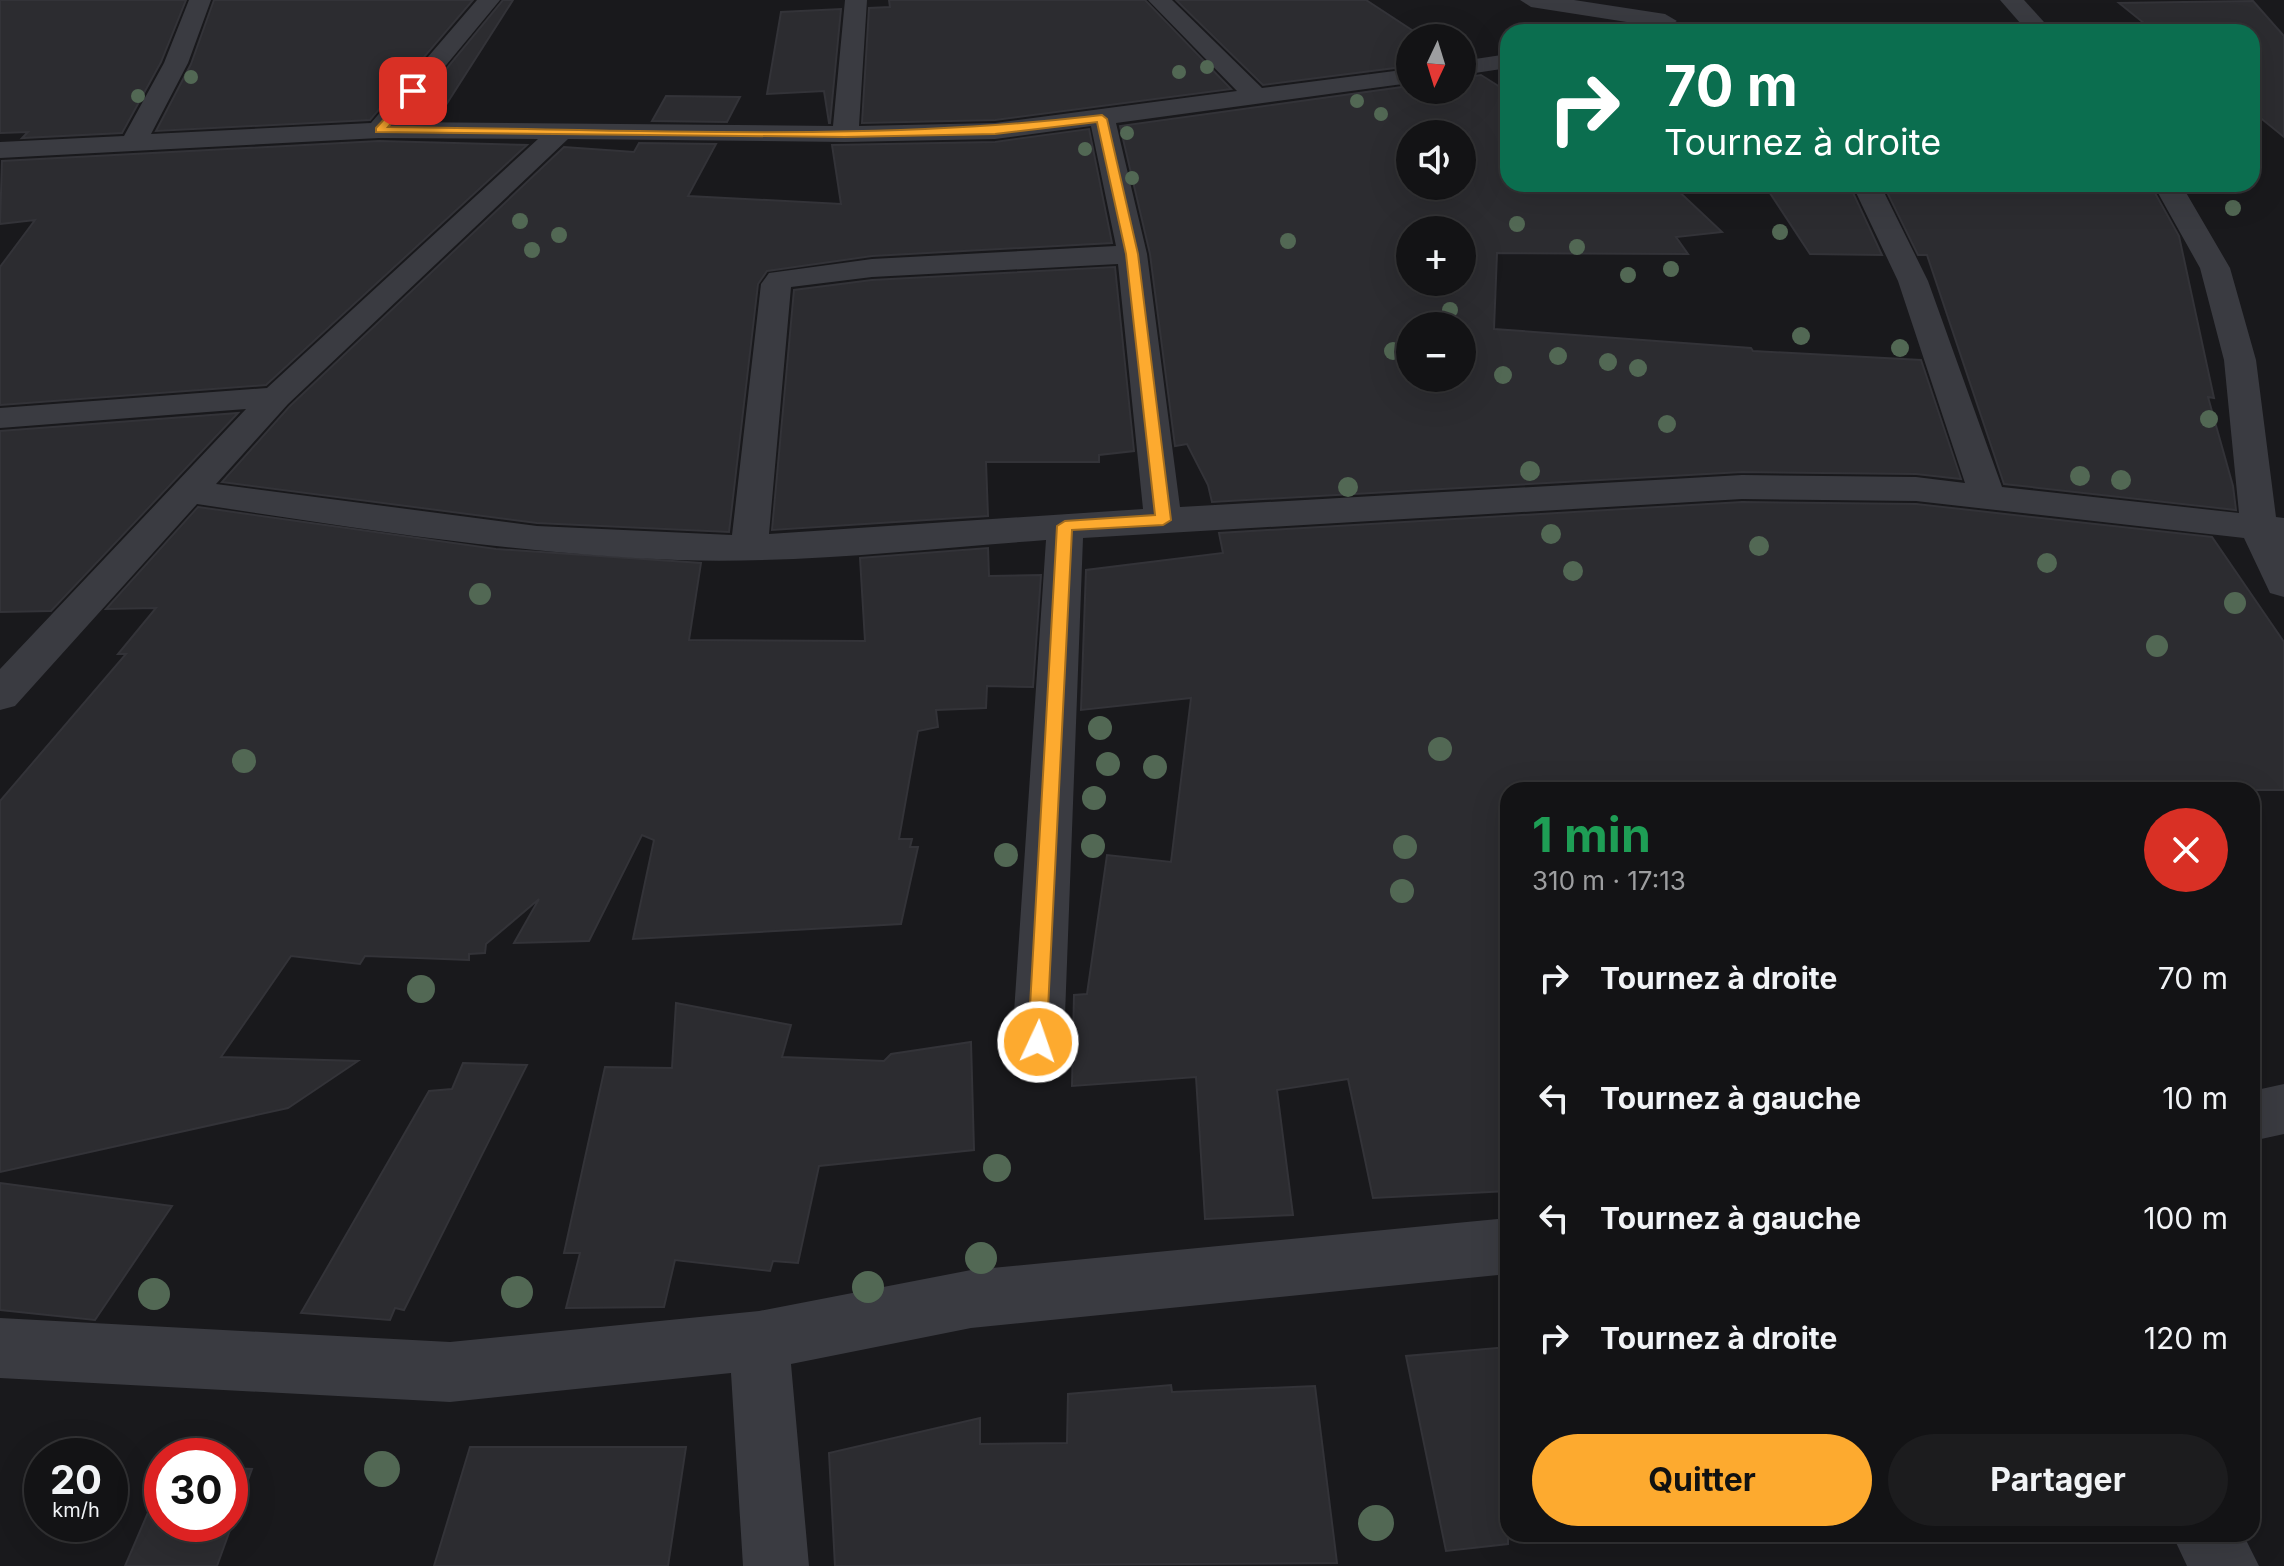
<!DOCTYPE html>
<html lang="fr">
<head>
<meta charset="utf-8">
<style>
  :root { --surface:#131315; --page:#1c1c1e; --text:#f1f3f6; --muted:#9d9ea0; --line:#323234; --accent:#fdaa2f }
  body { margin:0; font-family:Inter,sans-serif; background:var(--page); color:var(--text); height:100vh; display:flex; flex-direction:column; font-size:30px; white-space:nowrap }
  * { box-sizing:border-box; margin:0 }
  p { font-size:26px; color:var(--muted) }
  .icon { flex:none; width:44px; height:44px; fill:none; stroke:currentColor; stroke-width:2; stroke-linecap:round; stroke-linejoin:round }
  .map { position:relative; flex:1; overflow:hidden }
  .sheet { position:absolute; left:1500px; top:782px; width:760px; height:760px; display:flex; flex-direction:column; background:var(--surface); border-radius:24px; box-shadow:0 8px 32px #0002,0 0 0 2px var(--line) }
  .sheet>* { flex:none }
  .hud { position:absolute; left:1500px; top:24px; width:760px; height:168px; border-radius:24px; box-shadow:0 8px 32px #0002,0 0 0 2px var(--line); background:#0b6e4f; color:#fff; overflow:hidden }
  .needle { width:52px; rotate:184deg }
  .fabs { position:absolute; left:1396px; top:24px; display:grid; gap:16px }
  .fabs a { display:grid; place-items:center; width:80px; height:80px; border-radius:50%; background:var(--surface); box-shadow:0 8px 32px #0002,0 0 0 2px var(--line); font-size:40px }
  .speed { position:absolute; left:24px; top:1438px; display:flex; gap:16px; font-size:40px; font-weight:700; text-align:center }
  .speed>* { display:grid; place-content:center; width:104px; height:104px; border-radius:50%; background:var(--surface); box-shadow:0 8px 32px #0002,0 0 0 2px var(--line); line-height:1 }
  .speed small { font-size:20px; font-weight:400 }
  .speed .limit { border:12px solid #d22; background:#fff; color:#111 }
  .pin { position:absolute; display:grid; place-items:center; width:68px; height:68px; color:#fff; margin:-34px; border-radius:16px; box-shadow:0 4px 12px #0006 }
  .me { position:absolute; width:88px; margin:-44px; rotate:3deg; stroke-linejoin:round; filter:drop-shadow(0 0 6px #0008) }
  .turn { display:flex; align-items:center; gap:28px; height:168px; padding:0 32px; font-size:36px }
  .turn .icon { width:104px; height:104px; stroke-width:2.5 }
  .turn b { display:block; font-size:56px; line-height:68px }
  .round { display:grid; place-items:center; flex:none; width:84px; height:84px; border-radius:42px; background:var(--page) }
  .summary { display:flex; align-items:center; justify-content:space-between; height:136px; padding:0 32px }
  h1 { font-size:48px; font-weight:700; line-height:60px; color:#1e9e55 }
  .cta { display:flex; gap:16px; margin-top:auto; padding:16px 32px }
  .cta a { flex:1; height:92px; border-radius:48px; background:var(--accent); color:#111; font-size:32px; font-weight:700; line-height:92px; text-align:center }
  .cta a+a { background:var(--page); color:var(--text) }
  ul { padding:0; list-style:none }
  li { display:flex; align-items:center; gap:24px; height:120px; padding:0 32px }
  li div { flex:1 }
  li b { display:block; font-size:30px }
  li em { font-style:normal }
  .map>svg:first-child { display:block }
  .building { fill:#2c2c30; stroke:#333338; stroke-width:2; fill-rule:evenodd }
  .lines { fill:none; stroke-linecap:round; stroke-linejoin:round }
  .street { fill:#3a3b41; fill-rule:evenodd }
  .tree { fill:#526854 }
  .route { fill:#fdaa2f; stroke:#a46e1f; stroke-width:2 }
</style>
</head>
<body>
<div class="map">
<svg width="2284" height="1566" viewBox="0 0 2284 1566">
  <rect width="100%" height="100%" fill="#19191c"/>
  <g class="building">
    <path d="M0 0H186L161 62 122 133 22 138 28 132 0 133Z"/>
    <path d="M214 0H473L370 120 156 131 191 64Z"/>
    <path d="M503 0H513L437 119H405Z"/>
    <path d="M889 0H1145L1231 89 995 120 862 123 869 8 890 7Z"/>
    <path d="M1176 0H1366L1424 38H1410V66L1263 85Z"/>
    <path d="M2253 1 2284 36V137L2252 111V32H2155L2119 3Z"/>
    <path d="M841 9 830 123H829L824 91 767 94 781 12Z"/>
    <path d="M1481 75 1508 92V184H1671L1722 232 1676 237 1688 254 1497 253 1494 329 1751 348 1753 351 1921 360 1961 479 1916 474 1742 472 1212 502 1208 485 1187 444 1175 446 1150 254 1120 126 1410 86V90H1462V78ZM1410 134H1462V186H1410ZM1410 230H1462V282H1410ZM1410 326H1462V378H1410Z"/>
    <path d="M666 96 740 97 727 122 652 121Z"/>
    <path d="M1089 129 1112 243 872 256 767 271 758 284 729 532 537 523 222 482 290 406 564 147 634 152 639 143 716 144 688 196 841 204 832 145 995 142Z"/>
    <path d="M379 141 527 145 266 385 0 405V267L35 220 0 224 2 161Z"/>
    <path d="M1764 184H1849L1882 255 1810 254Z"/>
    <path d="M1883 184H2150L2179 236 2214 398 2208 397 2233 486 2236 510 2004 484 1927 255H1918Z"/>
    <path d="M1115 267 1134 451 1099 455V462H986L988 516 772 530 794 290 872 280Z"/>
    <path d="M238 413 51 611 0 612V431Z"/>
    <path d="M1742 502 1916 504 2212 537 2284 642V790H1508V1191L1373 1198 1348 1079 1277 1090 1293 1215 1205 1219 1196 1077 1072 1086 1074 995 1087 994 1107 855 1171 862 1191 698 1081 710 1086 570 1223 553 1219 533Z"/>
    <path d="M198 507 496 549 701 563 689 640 865 641 860 558 988 548 989 576 1041 575 1033 687 987 686 986 708 936 710 938 727 918 731 899 839H912L910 847H918L901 924 633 939 654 840 642 835 589 941 514 943 539 899 486 944 485 953 469 954V960L365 956 360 964 291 956 221 1057 358 1061 288 1108 0 1172V801L126 654H118L156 608 106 609Z"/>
    <path d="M676 1003 791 1025 782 1057 884 1061 891 1054 971 1042 974 1150 819 1166 798 1263 773 1261 770 1271 675 1260 664 1307 566 1308 580 1253H564L605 1067 672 1068Z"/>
    <path d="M463 1063 527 1065 404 1310 395 1308 390 1320 301 1313 429 1091 452 1089Z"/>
    <path d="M0 1183 172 1206 95 1320 0 1310Z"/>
    <path d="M1508 1347V1544L1446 1551 1406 1356Z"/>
    <path d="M1171 1385 1172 1392 1315 1386 1337 1563 835 1566 829 1453 980 1418V1444L1067 1443 1068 1394Z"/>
    <path d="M470 1447H686L668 1566H434Z"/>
    <path d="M230 1468 252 1469 217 1566H125L162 1480V1524H230Z"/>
  </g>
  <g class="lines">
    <g class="street">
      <path d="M189 0H211L188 63 151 134 371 123 477 0H500L399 122 833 126 845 0H867L859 126 995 123 1237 91 1148 0H1172L1262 88 1410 69V83L1116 123 1147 254 1180 507 1742 475 1916 477 1965 483 1898 281 1852 184H1880L1928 281 2002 487 2239 513 2224 360 2200 268 2153 184H2181L2230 268 2256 360 2276 517 2284 518V597L2270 593 2244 538 1916 501 1742 499 1083 538 1064 1042 1056 1059 1038 1065 1020 1059 1012 1042 1046 540C924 549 800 564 677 560 516 554 356 528 197 504L15 706 0 710V669L246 409 0 428V408L267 388 538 139 379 138 0 158V142L124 136 164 63ZM1091 126 1116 246 872 259 769 273 761 284 732 535 537 526 216 484 288 404 568 139 845 142 995 139ZM1118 264 1143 509 769 534 791 287 872 277Z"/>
      <path d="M1520 0H1574L1665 14 1677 21 1665 28 1531 7Z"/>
      <path d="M2000 0H2024L2053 32H2028Z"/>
      <path d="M1508 54V68L1462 75V61Z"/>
      <path d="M2284 1084V1134L2252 1141V1091Z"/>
      <path d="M1508 1218V1274L971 1328 791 1364 809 1566H743L731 1373 450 1402 0 1378V1318L450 1342 759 1311 971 1270Z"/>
      <path d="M2172 1534H2243L2259 1566H2187Z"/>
    </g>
  </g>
  <g class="tree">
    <circle cx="1207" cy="67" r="7"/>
    <circle cx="1179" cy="72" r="7"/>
    <circle cx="191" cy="77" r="7"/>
    <circle cx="138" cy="96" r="7"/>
    <circle cx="1357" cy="101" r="7"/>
    <circle cx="1381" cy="114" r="7"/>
    <circle cx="1127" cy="133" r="7"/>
    <circle cx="1085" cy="149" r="7"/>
    <circle cx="1132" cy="178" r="7"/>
    <circle cx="2233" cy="208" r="8"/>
    <circle cx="520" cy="221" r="8"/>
    <circle cx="1517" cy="224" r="8"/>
    <circle cx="1780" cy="232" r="8"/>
    <circle cx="559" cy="235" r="8"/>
    <circle cx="1288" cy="241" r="8"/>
    <circle cx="1577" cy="247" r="8"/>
    <circle cx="532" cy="250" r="8"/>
    <circle cx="1671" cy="269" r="8"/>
    <circle cx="1628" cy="275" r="8"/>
    <circle cx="1450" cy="310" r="8"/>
    <circle cx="1801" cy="336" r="9"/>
    <circle cx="1900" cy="348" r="9"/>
    <circle cx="1393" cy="351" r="9"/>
    <circle cx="1558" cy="356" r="9"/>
    <circle cx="1608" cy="362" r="9"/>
    <circle cx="1638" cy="368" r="9"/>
    <circle cx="1503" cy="375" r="9"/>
    <circle cx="2209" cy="419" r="9"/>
    <circle cx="1667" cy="424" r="9"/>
    <circle cx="1530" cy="471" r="10"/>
    <circle cx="2080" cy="476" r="10"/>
    <circle cx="2121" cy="480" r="10"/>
    <circle cx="1348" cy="487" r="10"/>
    <circle cx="1551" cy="534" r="10"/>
    <circle cx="1759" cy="546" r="10"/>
    <circle cx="2047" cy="563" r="10"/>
    <circle cx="1573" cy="571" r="10"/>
    <circle cx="480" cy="594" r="11"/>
    <circle cx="2235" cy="603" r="11"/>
    <circle cx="2157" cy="646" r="11"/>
    <circle cx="1100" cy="728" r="12"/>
    <circle cx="1440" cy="749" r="12"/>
    <circle cx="244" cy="761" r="12"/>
    <circle cx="1108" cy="764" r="12"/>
    <circle cx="1155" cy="767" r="12"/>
    <circle cx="1094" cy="798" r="12"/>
    <circle cx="1093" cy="846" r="12"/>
    <circle cx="1405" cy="847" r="12"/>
    <circle cx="1006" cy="855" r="12"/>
    <circle cx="1402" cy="891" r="12"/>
    <circle cx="421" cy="989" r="14"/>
    <circle cx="997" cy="1168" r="14"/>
    <circle cx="981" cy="1258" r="16"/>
    <circle cx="868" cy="1287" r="16"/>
    <circle cx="517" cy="1292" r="16"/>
    <circle cx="154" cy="1294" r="16"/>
    <circle cx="382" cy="1469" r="18"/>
    <circle cx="1376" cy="1523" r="18"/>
  </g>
  <path class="route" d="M413 88 418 91 388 127C625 129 866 143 1102 115L1107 119 1138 254 1171 520 1163 525 1072 530 1046 1049 1038 1052 1031 1049 1028 1042 1057 526 1065 521 1155 515 1126 254 1097 122 995 134 845 137 376 132V128Z"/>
</svg>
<div class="fabs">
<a><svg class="needle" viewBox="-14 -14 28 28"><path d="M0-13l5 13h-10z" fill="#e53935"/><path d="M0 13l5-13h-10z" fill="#9d9ea0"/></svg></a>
<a><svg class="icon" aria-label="sound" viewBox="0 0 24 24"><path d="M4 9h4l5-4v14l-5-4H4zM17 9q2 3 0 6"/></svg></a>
<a>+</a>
<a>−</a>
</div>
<div class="speed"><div>20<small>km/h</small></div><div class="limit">30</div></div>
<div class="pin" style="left:413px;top:91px;background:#d93025"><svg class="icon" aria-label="arrive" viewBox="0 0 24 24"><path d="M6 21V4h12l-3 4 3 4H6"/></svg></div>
<svg class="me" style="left:1038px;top:1042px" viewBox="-20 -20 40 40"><circle r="17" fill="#fdaa2f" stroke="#fff" stroke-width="3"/><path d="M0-11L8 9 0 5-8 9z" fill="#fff"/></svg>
<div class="hud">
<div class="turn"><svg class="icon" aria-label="right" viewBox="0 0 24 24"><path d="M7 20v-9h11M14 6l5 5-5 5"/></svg><div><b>70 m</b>Tournez à droite</div></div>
</div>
<section class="sheet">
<div class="summary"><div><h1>1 min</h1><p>310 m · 17:13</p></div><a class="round" style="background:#d93025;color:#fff"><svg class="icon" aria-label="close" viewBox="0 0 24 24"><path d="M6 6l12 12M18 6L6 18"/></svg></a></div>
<ul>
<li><svg class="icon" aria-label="right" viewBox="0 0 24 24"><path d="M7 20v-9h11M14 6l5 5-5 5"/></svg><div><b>Tournez à droite</b></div><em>70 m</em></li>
<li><svg class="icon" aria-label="left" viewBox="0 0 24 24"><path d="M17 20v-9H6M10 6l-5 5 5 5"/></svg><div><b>Tournez à gauche</b></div><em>10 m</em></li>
<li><svg class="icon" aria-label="left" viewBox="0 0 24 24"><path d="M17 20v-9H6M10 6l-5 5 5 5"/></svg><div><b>Tournez à gauche</b></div><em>100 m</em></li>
<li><svg class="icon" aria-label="right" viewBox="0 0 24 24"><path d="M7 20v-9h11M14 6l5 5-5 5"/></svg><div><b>Tournez à droite</b></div><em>120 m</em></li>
</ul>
<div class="cta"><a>Quitter</a><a>Partager</a></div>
</section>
</div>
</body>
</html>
